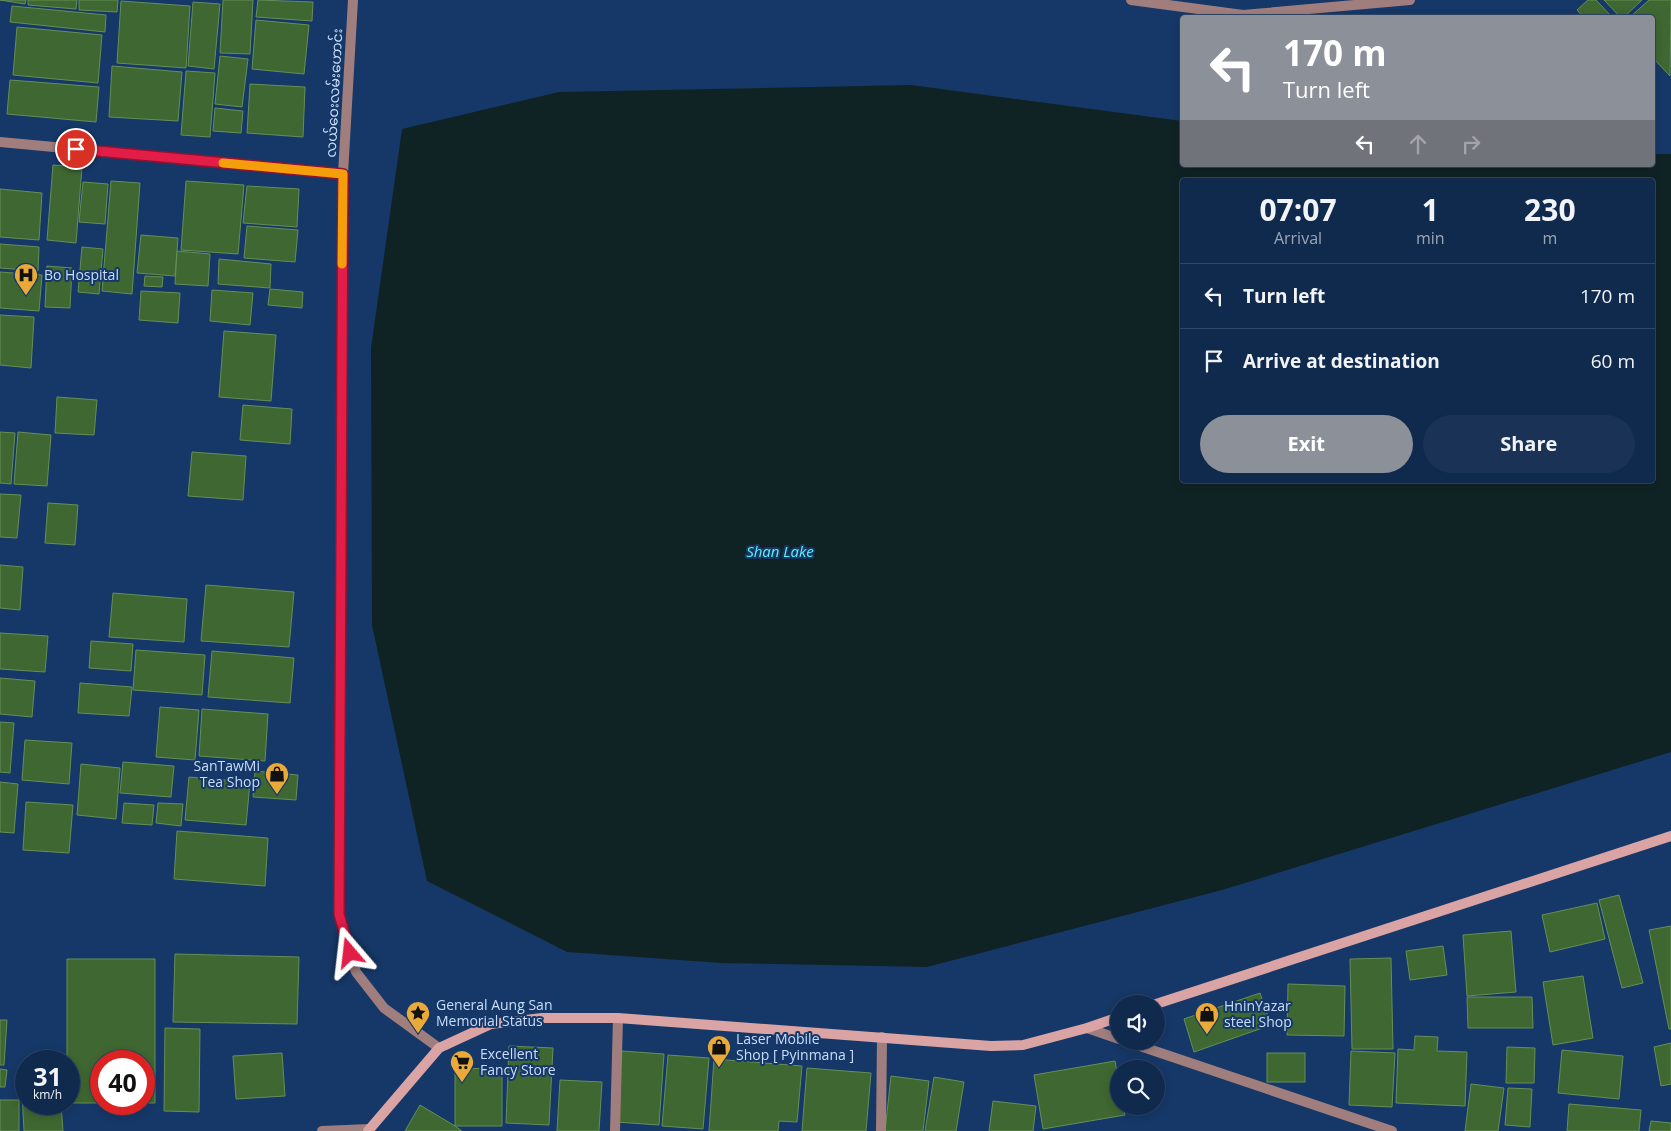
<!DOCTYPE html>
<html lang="en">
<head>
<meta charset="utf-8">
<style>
  :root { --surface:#102a4e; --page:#193255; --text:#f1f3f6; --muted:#9ca7b6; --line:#304666; --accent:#8c9099 }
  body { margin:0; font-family:"Open Sans","Noto Sans Myanmar",sans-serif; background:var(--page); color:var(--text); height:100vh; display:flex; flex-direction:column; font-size:19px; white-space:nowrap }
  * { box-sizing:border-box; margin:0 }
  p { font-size:16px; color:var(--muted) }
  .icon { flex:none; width:28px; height:28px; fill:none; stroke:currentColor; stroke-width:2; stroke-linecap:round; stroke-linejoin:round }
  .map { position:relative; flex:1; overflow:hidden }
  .details { position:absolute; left:1180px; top:178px; width:475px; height:305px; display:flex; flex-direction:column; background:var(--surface); border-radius:5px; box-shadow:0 2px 8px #0003,0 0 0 1px var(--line) }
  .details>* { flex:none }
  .guide { position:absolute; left:1180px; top:15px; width:475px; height:152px; border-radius:5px; box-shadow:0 2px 8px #0003,0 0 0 1px var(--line); background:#8c9099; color:#fff; overflow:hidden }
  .buttons { position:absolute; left:1110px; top:995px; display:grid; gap:10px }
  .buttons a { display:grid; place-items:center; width:55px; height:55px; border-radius:50%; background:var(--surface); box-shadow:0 2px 8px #0003,0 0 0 1px var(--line); font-size:25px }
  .speed { position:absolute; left:15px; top:1050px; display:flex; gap:10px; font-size:25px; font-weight:700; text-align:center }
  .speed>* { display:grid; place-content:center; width:65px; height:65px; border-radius:50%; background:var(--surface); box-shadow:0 2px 8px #0003,0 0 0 1px var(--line); line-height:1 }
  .speed small { font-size:12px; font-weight:400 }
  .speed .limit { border:8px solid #d22; background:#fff; color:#111 }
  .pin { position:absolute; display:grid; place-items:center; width:42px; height:42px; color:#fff; margin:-21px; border:2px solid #fff; border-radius:50%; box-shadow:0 1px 5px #0007 }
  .me { position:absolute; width:55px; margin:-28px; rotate:343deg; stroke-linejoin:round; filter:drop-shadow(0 0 4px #0008) }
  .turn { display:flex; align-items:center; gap:18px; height:105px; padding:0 20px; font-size:22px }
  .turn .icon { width:65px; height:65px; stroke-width:2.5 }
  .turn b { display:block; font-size:35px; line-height:42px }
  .lanes { display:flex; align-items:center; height:48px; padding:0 20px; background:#0003; justify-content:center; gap:25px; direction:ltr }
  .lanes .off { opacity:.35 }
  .eta { display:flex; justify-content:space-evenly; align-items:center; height:85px; text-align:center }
  .eta b { font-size:30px; font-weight:700; line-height:35px }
  .cta { display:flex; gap:10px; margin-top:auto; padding:10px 20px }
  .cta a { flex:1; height:58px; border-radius:30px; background:var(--accent); color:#fff; font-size:20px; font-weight:700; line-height:58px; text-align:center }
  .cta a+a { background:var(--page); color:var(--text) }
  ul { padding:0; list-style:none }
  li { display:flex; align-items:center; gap:15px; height:65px; padding:0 20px; border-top:1px solid var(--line) }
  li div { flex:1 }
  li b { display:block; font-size:19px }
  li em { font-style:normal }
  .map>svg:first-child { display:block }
  .water { fill:#102324; fill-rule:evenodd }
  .building { fill:#3f6731; stroke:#658f57 }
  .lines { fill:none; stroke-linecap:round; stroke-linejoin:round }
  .minor { stroke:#a07e7e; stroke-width:10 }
  .tertiary { stroke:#a07e7e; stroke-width:10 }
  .secondary { stroke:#daa4a4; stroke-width:10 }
  .route-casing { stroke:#92132f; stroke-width:12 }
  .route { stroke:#e11d48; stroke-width:9 }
  .slow { stroke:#f59e0b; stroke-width:9 }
  .labels { text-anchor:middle; stroke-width:4; stroke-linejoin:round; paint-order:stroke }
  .street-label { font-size:14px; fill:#c9ddfb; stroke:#163868 }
  .poi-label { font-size:14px; fill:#c9ddfb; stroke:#163868; text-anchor:start }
  .water-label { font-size:15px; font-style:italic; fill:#5feff3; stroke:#163868 }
</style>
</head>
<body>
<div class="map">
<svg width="1671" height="1131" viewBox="0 0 1671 1131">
  <rect width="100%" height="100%" fill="#163868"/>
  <path class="water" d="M911 85 1182 121V165H1652L1653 154H1671V752L1222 890 927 967 721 963 567 952 427 881 372 625 371 348 402 129 559 92ZM1182 180H1652V480H1182Z"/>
  <g class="building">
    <path d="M0 0H26L25 4Z"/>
    <path d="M28 0H77L76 9 28 5Z"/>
    <path d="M79 0H118L117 12 79 10Z"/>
    <path d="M223 0H253L250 54 220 53Z"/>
    <path d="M258 0 313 2 312 21 256 17Z"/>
    <path d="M1588 0H1596L1613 18H1584L1577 10Z"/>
    <path d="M1604 0H1642L1623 18H1621Z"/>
    <path d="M1649 0H1671L1670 76 1652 57V18H1629Z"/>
    <path d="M121 1 190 6 186 68 117 63Z"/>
    <path d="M193 2 220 4 214 69 188 66Z"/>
    <path d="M12 6 106 15 105 32 10 22Z"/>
    <path d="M256 20 309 25 304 74 252 69Z"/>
    <path d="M17 27 102 35 98 83 13 75Z"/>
    <path d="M220 56 248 59 242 107 215 104Z"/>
    <path d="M112 66 182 72 178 121 109 117Z"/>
    <path d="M186 71 215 73 210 137 181 135Z"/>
    <path d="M10 80 99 87 96 122 7 114Z"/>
    <path d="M250 84 305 87 303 137 247 133Z"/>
    <path d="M215 108 243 111 241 133 213 131Z"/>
    <path d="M53 165 82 167 76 243 47 240Z"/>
    <path d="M111 181 140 183 132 294 102 291Z"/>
    <path d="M186 181 244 185 238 254 181 250Z"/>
    <path d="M83 182 108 184 105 224 79 222Z"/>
    <path d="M247 186 299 189 297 227 243 223Z"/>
    <path d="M0 189 42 193 39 240 0 237Z"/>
    <path d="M247 226 298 230 295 262 244 258Z"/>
    <path d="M141 235 178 238 175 276 137 273Z"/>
    <path d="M0 244 39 247 38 271 0 268Z"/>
    <path d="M82 247 103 249 99 294 78 292Z"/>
    <path d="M177 251 210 254 208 286 175 284Z"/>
    <path d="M219 259 271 264 270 288 218 284Z"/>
    <path d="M47 266 72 268 70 308 45 307Z"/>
    <path d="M0 272 42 275 39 311 0 308Z"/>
    <path d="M145 276 163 277 162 287 144 286Z"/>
    <path d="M270 289 303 292 302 308 268 305Z"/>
    <path d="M212 290 253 293 250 325 210 321Z"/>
    <path d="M141 291 180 293 178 323 139 320Z"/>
    <path d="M0 315 34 317 31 368 0 365Z"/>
    <path d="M224 331 276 335 271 401 219 397Z"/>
    <path d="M57 397 97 400 94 435 55 433Z"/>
    <path d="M243 405 292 409 290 444 240 440Z"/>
    <path d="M0 432 15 433 11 484 0 483Z"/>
    <path d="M18 432 51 435 47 486 14 484Z"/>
    <path d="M192 452 246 456 243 500 188 496Z"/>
    <path d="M0 494 21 495 17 538 0 537Z"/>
    <path d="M48 503 78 505 75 545 45 543Z"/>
    <path d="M0 565 23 567 20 610 0 608Z"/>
    <path d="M206 585 294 592 289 647 201 641Z"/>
    <path d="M113 593 187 599 184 642 109 637Z"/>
    <path d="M0 633 48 636 45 672 0 669Z"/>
    <path d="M91 641 133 644 131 671 89 668Z"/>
    <path d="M136 650 205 655 202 695 133 690Z"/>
    <path d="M212 651 294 658 290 703 208 697Z"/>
    <path d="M0 678 35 681 32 717 0 714Z"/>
    <path d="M80 683 132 687 129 716 78 713Z"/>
    <path d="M160 707 199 710 195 760 156 757Z"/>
    <path d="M202 709 268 714 265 761 199 756Z"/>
    <path d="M0 722 14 723 10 773 0 772Z"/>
    <path d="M25 740 72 743 69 784 22 780Z"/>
    <path d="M123 762 174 766 171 797 120 793Z"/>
    <path d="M81 764 120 768 116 819 77 815Z"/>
    <path d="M255 771 298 775 296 800 253 797Z"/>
    <path d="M189 777 250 782 246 825 185 820Z"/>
    <path d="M0 782 18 784 14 833 0 832Z"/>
    <path d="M26 802 73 805 69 853 23 850Z"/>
    <path d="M124 803 154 805 152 825 122 823Z"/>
    <path d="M158 803 183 804 181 826 156 823Z"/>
    <path d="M177 831 268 838 265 886 174 879Z"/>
    <path d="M1619 895 1643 983 1622 988 1599 900Z"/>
    <path d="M1597 903 1605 939 1550 952 1542 915Z"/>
    <path d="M1671 926V1029H1669L1649 930Z"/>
    <path d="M1511 931 1516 992 1467 996 1463 935Z"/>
    <path d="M1443 946 1447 975 1410 980 1406 951Z"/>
    <path d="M175 954 299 957 297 1024 173 1022Z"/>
    <path d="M1391 958 1393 1049H1352L1350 959Z"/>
    <path d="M67 959H155V1103H144V1061H101V1103H69V1061H67Z"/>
    <path d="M1583 976 1593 1038 1553 1045 1543 982Z"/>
    <path d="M1288 984 1345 986 1344 1036 1287 1035Z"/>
    <path d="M1260 993 1271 1025 1194 1052 1184 1019Z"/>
    <path d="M1467 997H1532L1533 1028H1468Z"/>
    <path d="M0 1020H7L4 1065H0Z"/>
    <path d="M165 1028 200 1029 199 1112 164 1111Z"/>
    <path d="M1415 1036 1438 1037 1437 1051 1467 1052 1465 1106 1396 1103 1398 1049 1414 1050Z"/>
    <path d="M1671 1043V1084L1661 1086 1654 1047Z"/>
    <path d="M509 1046 553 1048 549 1125 506 1123Z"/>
    <path d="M1507 1047 1535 1048 1534 1083H1506Z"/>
    <path d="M1562 1050 1623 1056 1619 1099 1558 1093Z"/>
    <path d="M622 1051 664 1054 659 1125 616 1122Z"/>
    <path d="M1351 1051 1395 1053 1392 1107 1349 1105Z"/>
    <path d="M282 1053 285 1096 236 1099 233 1056Z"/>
    <rect x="1267" y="1053" width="38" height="29"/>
    <path d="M668 1055 709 1058 703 1129 662 1126Z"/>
    <path d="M714 1059 802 1066 797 1122 779 1121 778 1131H709Z"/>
    <path d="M1115 1061 1119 1083V1106H1123L1125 1115 1043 1129 1034 1075Z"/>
    <path d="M502 1068V1126H455V1069Z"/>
    <path d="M807 1068 871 1073 866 1131H802Z"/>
    <path d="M0 1069 7 1070 5 1087H0Z"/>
    <path d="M891 1076 929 1081 923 1131H885Z"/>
    <path d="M934 1077 964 1082 956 1131H925Z"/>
    <path d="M560 1080 602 1082 599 1131H557Z"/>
    <path d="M1471 1084 1504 1088 1498 1131H1465Z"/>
    <path d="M1508 1088 1532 1089 1530 1127 1505 1125Z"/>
    <path d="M26 1093V1104H61L63 1131H24L22 1094Z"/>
    <rect x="0" y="1100" width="19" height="31"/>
    <path d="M993 1101 1036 1106 1033 1131H989Z"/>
    <path d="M1569 1104 1641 1110 1639 1131H1567Z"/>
    <path d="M420 1105 455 1126 462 1131H405Z"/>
    <path d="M1651 1121 1671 1123V1131H1649Z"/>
  </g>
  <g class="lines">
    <g class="minor">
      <path d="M1131 0 1243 15 1410 0"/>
      <path d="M0 142 343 174"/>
      <path d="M1087 1028 1119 1039"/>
      <path d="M1125 1041 1392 1131"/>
      <path d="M615 1131 618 1018"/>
      <path d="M881 1131 882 1037"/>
    </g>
    <g class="tertiary">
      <path d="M353 0 343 174 339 914 356 972 384 1008 439 1048"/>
      <path d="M322 1131 369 1129"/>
    </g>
    <g class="secondary">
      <path d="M1156 1004 1671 836"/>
      <path d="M368 1131 439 1048 491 1024 542 1018H618L991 1046 1023 1045 1087 1028 1119 1017"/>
    </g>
  </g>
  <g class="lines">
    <g class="route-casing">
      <path id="route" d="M76 149 343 174 339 914 350 953"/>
    </g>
    <use href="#route" class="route"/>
    <path class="slow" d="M223 163 343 174 342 264"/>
  </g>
  <defs>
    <g id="hospital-pin" transform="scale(1.25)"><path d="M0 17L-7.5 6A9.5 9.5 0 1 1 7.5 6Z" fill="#e9aa38" stroke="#163868"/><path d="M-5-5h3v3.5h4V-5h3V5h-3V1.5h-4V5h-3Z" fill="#111"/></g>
    <g id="shop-pin" transform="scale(1.25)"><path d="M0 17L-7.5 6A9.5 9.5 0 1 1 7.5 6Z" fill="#e9aa38" stroke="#163868"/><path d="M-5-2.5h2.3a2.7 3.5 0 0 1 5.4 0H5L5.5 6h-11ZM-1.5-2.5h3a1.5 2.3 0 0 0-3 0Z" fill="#111"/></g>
    <g id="sight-pin" transform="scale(1.25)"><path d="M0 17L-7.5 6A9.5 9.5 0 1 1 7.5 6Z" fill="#e9aa38" stroke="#163868"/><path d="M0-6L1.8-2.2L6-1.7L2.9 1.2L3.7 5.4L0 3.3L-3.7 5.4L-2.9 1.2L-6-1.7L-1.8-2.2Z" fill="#111"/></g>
    <g id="supermarket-pin" transform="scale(1.25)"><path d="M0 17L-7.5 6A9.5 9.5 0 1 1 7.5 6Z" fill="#e9aa38" stroke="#163868"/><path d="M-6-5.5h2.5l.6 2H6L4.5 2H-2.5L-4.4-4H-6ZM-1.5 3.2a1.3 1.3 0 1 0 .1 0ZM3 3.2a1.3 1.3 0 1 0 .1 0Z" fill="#111"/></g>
  </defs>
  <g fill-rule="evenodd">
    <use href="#hospital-pin" x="26" y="275"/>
    <use href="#shop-pin" x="277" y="774"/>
    <use href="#sight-pin" x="418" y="1013"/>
    <use href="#shop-pin" x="1207" y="1014"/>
    <use href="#shop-pin" x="719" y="1047"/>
    <use href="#supermarket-pin" x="462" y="1062"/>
  </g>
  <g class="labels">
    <g class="street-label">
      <text transform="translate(334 93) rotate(-87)" y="5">လယ်ဝေးလမ်းဟောင်း</text>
    </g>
    <g class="poi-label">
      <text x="44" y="280">Bo Hospital</text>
      <text x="260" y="771" text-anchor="end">SanTawMi<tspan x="260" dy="16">Tea Shop</tspan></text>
      <text x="436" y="1010">General Aung San<tspan x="436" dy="16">Memorial Status</tspan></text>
      <text x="1224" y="1011">HninYazar<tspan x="1224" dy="16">steel Shop</tspan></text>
      <text x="736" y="1044">Laser Mobile<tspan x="736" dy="16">Shop [ Pyinmana ]</tspan></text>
      <text x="480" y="1059">Excellent<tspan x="480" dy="16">Fancy Store</tspan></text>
    </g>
    <g class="water-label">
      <text x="780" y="557">Shan Lake</text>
    </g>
  </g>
</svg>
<div class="buttons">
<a><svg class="icon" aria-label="sound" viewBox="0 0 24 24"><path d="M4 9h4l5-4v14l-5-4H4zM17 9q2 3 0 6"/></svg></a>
<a><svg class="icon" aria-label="search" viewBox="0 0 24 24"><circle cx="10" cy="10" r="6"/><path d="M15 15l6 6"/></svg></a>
</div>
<div class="speed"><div>31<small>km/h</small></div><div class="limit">40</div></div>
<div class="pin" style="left:76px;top:149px;background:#d93025"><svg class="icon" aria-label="arrive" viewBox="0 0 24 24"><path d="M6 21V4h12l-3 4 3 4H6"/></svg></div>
<svg class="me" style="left:350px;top:953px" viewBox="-20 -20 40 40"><path d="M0-17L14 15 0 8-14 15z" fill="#e11d48" stroke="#fff" stroke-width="4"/></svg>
<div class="guide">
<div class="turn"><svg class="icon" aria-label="left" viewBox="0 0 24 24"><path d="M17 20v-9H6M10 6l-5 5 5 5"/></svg><div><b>170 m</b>Turn left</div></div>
<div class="lanes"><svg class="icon" aria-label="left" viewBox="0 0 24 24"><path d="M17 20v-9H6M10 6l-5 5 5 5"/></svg><svg class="icon off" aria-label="ahead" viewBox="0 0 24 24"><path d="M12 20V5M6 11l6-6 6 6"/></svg><svg class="icon off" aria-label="right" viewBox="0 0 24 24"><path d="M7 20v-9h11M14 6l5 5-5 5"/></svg></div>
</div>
<section class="details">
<div class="eta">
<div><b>07:07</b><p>Arrival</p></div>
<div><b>1</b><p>min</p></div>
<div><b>230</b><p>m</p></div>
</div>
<ul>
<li><svg class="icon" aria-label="left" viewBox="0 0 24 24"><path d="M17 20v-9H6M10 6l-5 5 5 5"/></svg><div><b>Turn left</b></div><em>170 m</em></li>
<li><svg class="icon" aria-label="arrive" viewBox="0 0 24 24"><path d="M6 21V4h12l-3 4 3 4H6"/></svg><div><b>Arrive at destination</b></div><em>60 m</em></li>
</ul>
<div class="cta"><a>Exit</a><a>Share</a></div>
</section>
</div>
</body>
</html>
